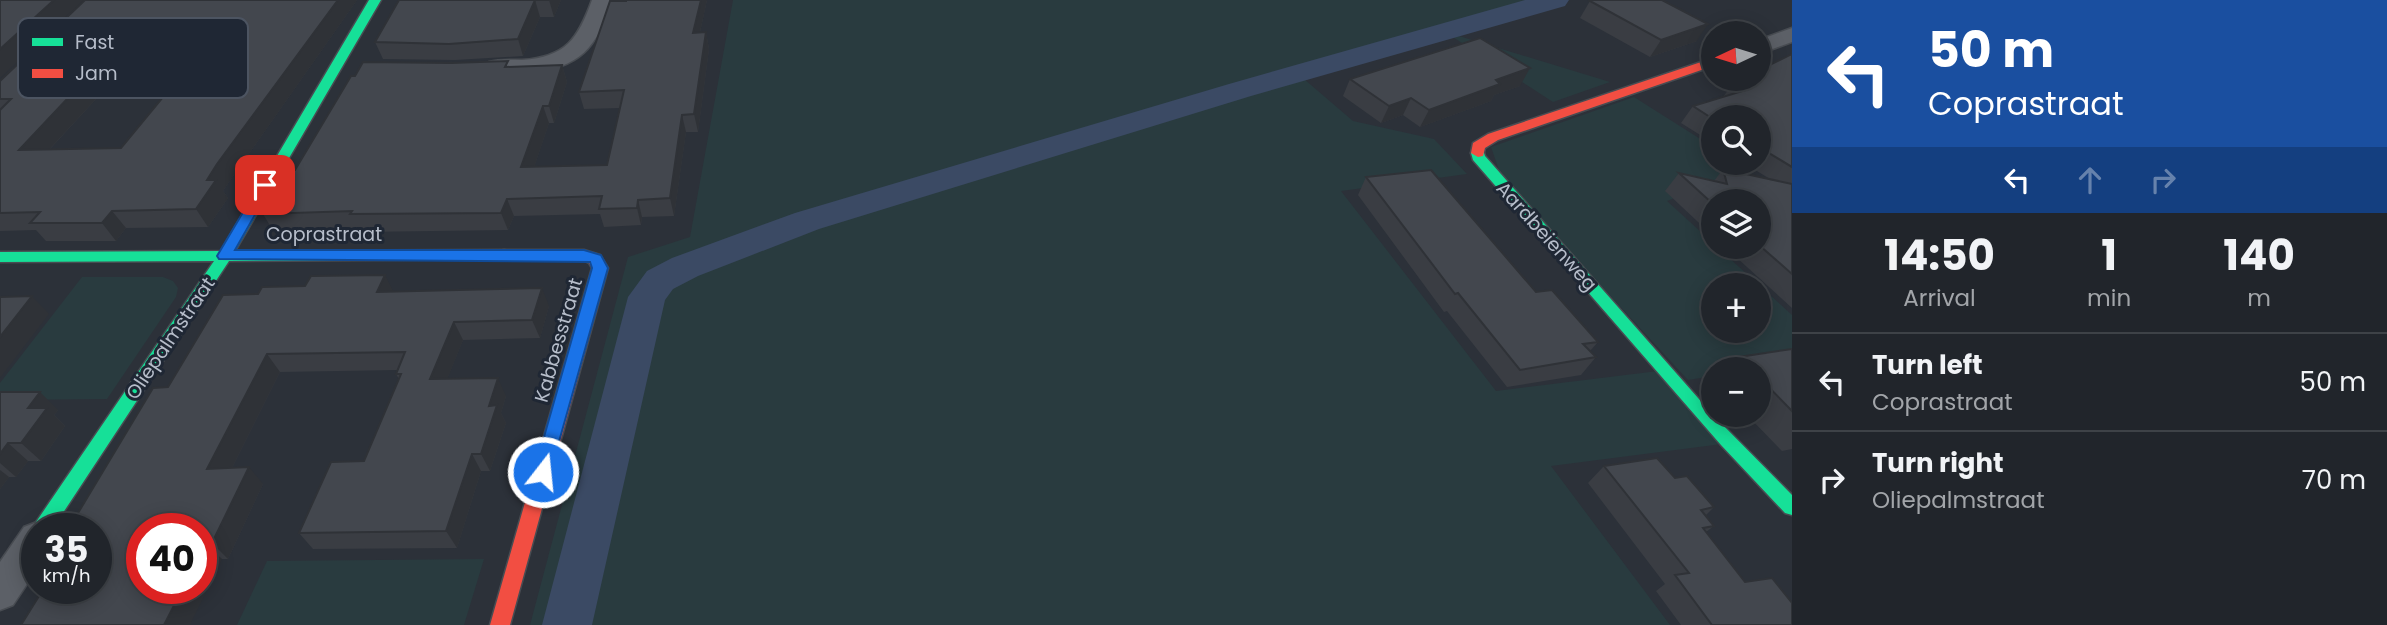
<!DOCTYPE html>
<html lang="en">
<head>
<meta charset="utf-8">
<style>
  :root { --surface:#21252b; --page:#2d3137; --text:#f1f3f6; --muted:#a2a5a9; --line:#3e4247 }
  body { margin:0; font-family:Poppins,sans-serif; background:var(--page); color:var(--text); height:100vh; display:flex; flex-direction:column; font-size:26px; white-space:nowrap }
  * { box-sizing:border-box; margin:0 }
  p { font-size:23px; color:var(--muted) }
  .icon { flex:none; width:38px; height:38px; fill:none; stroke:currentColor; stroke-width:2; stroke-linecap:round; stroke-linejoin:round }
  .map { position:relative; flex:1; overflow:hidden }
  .details { display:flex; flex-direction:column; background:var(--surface); width:595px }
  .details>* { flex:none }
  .guide { background:#1a4fa0; color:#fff; overflow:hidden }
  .needle { width:46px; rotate:266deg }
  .buttons { position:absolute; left:1701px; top:21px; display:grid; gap:14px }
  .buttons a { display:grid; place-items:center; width:70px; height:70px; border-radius:50%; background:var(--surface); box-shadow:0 4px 18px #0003,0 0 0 2px var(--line); font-size:35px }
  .speed { position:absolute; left:21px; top:513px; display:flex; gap:14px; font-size:35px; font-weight:700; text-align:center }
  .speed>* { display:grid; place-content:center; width:91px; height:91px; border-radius:50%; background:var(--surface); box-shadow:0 4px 18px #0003,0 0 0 2px var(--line); line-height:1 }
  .speed small { font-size:18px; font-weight:400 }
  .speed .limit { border:10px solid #d22; background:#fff; color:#111 }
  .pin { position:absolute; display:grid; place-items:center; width:60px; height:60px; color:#fff; margin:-30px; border-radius:14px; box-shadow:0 4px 10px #0006 }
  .me { position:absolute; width:77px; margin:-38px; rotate:16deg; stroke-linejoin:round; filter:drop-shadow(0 0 5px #0008) }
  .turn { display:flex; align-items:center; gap:24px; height:147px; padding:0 21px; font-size:32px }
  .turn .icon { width:91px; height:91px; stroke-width:2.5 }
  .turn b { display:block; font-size:49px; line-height:60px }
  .lanes { display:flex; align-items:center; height:66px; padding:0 21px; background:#0003; justify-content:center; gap:35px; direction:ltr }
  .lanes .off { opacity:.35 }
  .eta { display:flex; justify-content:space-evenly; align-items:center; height:119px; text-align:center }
  .eta b { font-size:42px; font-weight:700; line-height:49px }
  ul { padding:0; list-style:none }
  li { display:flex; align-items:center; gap:21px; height:98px; padding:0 21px; border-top:2px solid var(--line) }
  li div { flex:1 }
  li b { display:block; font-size:26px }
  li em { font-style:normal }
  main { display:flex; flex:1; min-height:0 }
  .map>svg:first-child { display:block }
  .green { fill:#293b3f; fill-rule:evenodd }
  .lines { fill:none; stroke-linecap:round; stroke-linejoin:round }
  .canal { fill:#3b4a64; fill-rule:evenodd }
  .street-casing { stroke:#484c52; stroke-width:3 }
  .fast-casing { stroke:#484c52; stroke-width:3 }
  .jam-casing { stroke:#484c52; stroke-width:3 }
  .street { fill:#5c6067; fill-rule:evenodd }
  .fast { fill:#16e098; fill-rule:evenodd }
  .jam { fill:#f24e42; fill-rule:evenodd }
  .wall { fill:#3a3d43; fill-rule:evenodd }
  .shaded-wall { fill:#2f3237 }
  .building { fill:#43474e; stroke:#2f3237; stroke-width:2; fill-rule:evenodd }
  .route { fill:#1a73e8; stroke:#114b97; stroke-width:2 }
  .labels { text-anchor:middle; stroke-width:6; stroke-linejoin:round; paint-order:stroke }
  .street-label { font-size:19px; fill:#b6bdca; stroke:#1f2734 }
  .key { fill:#1f2734; stroke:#4c5461; stroke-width:2 }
  .key-label { font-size:19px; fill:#b6bdca }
</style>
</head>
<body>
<main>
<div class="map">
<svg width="1792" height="625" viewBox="0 0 1792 625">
  <rect width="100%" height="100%" fill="#2c3139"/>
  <g class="green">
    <path d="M733 0H1550L1446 32 1610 82 1553 102 1445 32 1297 73 1353 121 1434 139 1467 174 1341 191 1496 391 1658 371 1722 444 1551 466 1670 625H530L628 257 690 237Z"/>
    <path d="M1634 97 1713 147V163H1739L1748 169 1667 201 1713 243V247H1717L1792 315V363L1752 369H1713V376L1688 380 1502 179 1491 147ZM1713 285H1759V331H1713Z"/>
    <path d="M82 277H163L173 281 178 288 176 297 107 399 0 400V383Z"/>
    <path d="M484 559 464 625H237L267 561Z"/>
  </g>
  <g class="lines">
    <path class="canal" d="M1525 0H1569L1565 6 1251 96 819 229 698 276 673 289 665 300 592 625H542L628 297 647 271 672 258 795 213 1229 84Z"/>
    <g class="street-casing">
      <g id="street">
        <path d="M592 0H612C597 48 580 68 528 73 515 74 501 75 489 72L486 67 489 62C500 59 511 60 522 60 566 57 578 39 592 0Z"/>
        <path d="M1792 28V42L1759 54V40Z"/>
        <path d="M37 522 51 528H37V569L13 605 0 610V562L24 527Z"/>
      </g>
    </g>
    <g class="fast-casing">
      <g id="fast">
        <path d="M369 0H381L235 251 504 250 509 251 511 255 509 259 229 261 53 528H37L36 534 34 528 36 522 214 261 0 262V252L221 251Z"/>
        <path d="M1478 149 1483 150 1485 156 1713 415 1792 495V515L1785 513 1721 445 1473 160 1471 153Z"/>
      </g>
    </g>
    <g class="jam-casing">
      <g id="jam">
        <path d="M1713 58V66L1498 140 1485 148 1483 156 1478 157 1471 153 1473 143 1488 134Z"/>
        <path d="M504 250H584L600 255 608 268 510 625H490L592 268 589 263 583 260 499 259 497 255 499 251Z"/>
      </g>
    </g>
    <use href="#street" class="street"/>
    <use href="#fast" class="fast"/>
    <use href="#jam" class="jam"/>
  </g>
  <g class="wall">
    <path d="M85 0H357L229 182 223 191 228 198 208 227 126 228 116 241H46L36 230 0 231V81ZM162 98 121 148 50 149 96 99Z"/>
    <path d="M399 0H561L554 17H540L523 56 455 60 383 59 375 42Z"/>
    <path d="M707 0 700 32H706L709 49 698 132H686L674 216 642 217 641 225 604 227 600 214 514 216 508 230 360 232 358 229 274 232 263 214 295 170 510 67 562 65 567 82 554 123H549L534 167 607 165 620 108 584 109 579 92Z"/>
    <path d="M1590 1 1697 41 1650 57 1580 18Z"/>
    <path d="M1792 54V308L1725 247H1759V201H1713V236L1665 191 1679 173 1714 181 1723 169 1770 179 1744 163H1759V117H1713V143L1681 123 1693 106 1723 97 1735 81Z"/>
    <path d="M1350 79 1520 86 1494 95 1491 101 1420 127 1403 115 1381 123 1343 96Z"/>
    <path d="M1366 177 1536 292 1598 342 1590 351 1596 357 1581 375 1507 387 1447 311 1444 312 1358 195Z"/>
    <path d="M393 291 549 306 540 338 463 340 447 379 506 396 501 413 506 423 490 471H481L457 548 313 549 299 533 364 461 399 379 396 374 397 370 280 372 232 468 263 484 228 559H222L96 528H78L72 523 168 387Z"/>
    <path d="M1792 349V449L1782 451 1747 415H1759V369H1727L1739 357Z"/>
    <path d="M0 392 58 410 54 415 65 426 41 461H28L16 477H9L0 489Z"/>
    <path d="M1604 466 1675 478 1714 507 1706 515 1714 526 1706 532 1745 582 1792 625H1681L1656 591 1665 584 1588 483Z"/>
  </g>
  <g class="shaded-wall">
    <path d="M54 0H84L0 78V49Z"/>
    <path d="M338 0H357L229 182 223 191 228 198 208 227 196 209 207 180 217 164Z"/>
    <path d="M535 0 540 17 523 56 518 39Z"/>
    <path d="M549 0H561L554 17Z"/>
    <path d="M701 0H707L696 50 693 33Z"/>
    <path d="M1708 24 1697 41 1650 57 1661 40Z"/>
    <path d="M706 32 709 49 698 132 694 114Z"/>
    <path d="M562 65 567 82 554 123 549 106Z"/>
    <path d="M1530 68 1520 86 1494 95 1491 101 1420 127 1429 110 1496 80Z"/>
    <path d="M84 81 96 99 33 167 19 150Z"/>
    <path d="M1411 98 1403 115 1381 123 1389 106Z"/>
    <path d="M543 106 549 123 528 185 521 167Z"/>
    <path d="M682 115 686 132 674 216 670 198Z"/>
    <path d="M507 199 514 216 508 230 501 213Z"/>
    <path d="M638 200 642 217 641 225 637 208Z"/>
    <path d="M112 211 126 228 116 241 102 223Z"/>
    <path d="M385 275 394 293 377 292Z"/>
    <path d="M542 288 549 306 540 338 532 320Z"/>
    <path d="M32 296 49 314 0 378V337Z"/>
    <path d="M454 322 463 340 440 397 430 379Z"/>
    <path d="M267 354 280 372 223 486 207 469Z"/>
    <path d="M498 378 506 396 501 413 506 423 490 471 481 454 489 406Z"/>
    <path d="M40 392 58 410 54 415 65 426 41 461 21 443 28 408Z"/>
    <path d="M8 443 28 461 16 477 0 463V454Z"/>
    <path d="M472 454 481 471 457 548 446 531Z"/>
    <path d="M249 467 263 484 228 559 212 543Z"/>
    <path d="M0 470 9 477 0 489Z"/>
    <path d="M205 543 222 559 190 625H164L183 588H201V551Z"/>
  </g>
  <g class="building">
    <path d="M0 0H54L0 49Z"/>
    <path d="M85 0H338L217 164 207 180H216L196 209 112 211 102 223H30L40 212 0 213V110L11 99H0V81ZM177 80 121 148 19 150 84 81Z"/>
    <path d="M399 0H549H535L518 39 449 44 375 42Z"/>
    <path d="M626 0H701L693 33 706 32 694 114 682 115 670 198 638 200 637 208 599 209 602 196 507 199 501 213 350 214 352 211 263 214 290 170H295L351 76H355L363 62 451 63 508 61 505 67 562 65 549 106H543L521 167 607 165 624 90 579 92 610 1H626Z"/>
    <path d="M1592 0H1662L1708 24 1661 40 1590 1Z"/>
    <path d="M1480 38 1530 68 1496 80 1500 84 1429 110 1411 98 1389 106 1350 79Z"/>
    <path d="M1792 54V167L1759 147V117H1713V119L1693 106 1749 89 1735 81 1740 79H1759V70Z"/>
    <path d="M1723 169 1792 184V274L1759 245V201H1713V204L1679 173 1727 184Z"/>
    <path d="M1431 170 1536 292 1552 290 1598 342 1583 344 1596 357 1520 370 1458 293 1455 294 1366 177Z"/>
    <path d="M385 275 377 292 542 288 532 320 454 322 430 379 498 378 489 406 497 405 481 454H472L446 531 299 533 331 462 364 461 401 374H396L405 352 267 354 207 469 249 467 212 543H205L201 551V528H142V588H183L164 625H21L44 588H96V528H80L84 523H72L153 388 168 387 223 295 258 294 262 287 305 286 311 276Z"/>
    <path d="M32 296 0 337V297Z"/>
    <path d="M1792 349V411L1759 377V369H1751L1739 357Z"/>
    <path d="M0 392H40L28 408H47L21 443H8L0 454Z"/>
    <path d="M1657 458 1675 478 1687 476 1714 507 1701 510 1714 526 1703 528 1745 582 1772 578 1792 603V625H1712L1675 575 1689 573 1604 466Z"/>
  </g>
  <path class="route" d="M265 181 272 185 235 250H584L601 255 608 268 549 477 543 480 536 477 534 472 592 268 590 262 219 259 217 256 261 182Z"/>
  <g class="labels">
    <g class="street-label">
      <text x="324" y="241">Coprastraat</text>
      <text transform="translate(1547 236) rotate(48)" y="7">Aardbeienweg</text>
      <text transform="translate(170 338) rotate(-56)" y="7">Oliepalmstraat</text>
      <text transform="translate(558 340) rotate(-74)" y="7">Kabbesstraat</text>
    </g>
  </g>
  <rect x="18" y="18" width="230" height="80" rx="10" class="key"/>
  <rect x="32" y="38" width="31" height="8" fill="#16e098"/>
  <rect x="32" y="69" width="31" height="9" fill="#f24e42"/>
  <g class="key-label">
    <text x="75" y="49">Fast</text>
    <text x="75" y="80">Jam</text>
  </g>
</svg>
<div class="buttons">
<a><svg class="needle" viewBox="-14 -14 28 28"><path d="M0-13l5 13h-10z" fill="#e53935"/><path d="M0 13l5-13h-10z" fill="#a2a5a9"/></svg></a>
<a><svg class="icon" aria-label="search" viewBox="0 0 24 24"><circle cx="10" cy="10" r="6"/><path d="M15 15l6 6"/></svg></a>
<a><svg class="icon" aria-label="layers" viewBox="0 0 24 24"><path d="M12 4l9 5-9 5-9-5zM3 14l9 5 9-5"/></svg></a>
<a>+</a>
<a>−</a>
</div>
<div class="speed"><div>35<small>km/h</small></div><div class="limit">40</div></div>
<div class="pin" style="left:265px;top:185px;background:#d93025"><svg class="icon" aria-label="arrive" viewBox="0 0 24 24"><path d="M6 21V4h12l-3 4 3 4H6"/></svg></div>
<svg class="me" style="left:543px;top:472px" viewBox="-20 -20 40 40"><circle r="17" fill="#1a73e8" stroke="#fff" stroke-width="3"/><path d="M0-11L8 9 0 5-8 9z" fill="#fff"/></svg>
</div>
<section class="details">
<div class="guide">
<div class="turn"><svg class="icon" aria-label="left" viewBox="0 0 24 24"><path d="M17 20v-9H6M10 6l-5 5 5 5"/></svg><div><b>50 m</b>Coprastraat</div></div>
<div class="lanes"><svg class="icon" aria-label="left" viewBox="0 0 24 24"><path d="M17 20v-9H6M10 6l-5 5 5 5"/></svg><svg class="icon off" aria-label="ahead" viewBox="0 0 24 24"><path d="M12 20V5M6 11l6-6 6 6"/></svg><svg class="icon off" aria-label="right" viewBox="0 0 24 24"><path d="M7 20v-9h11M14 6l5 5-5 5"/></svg></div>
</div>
<div class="eta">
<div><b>14:50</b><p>Arrival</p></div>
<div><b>1</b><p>min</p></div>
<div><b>140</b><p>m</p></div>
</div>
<ul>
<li><svg class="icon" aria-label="left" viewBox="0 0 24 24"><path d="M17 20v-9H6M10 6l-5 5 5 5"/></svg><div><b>Turn left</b><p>Coprastraat</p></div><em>50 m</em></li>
<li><svg class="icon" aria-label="right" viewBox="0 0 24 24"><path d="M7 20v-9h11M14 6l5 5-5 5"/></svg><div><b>Turn right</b><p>Oliepalmstraat</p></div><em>70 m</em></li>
</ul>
</section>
</main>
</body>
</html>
